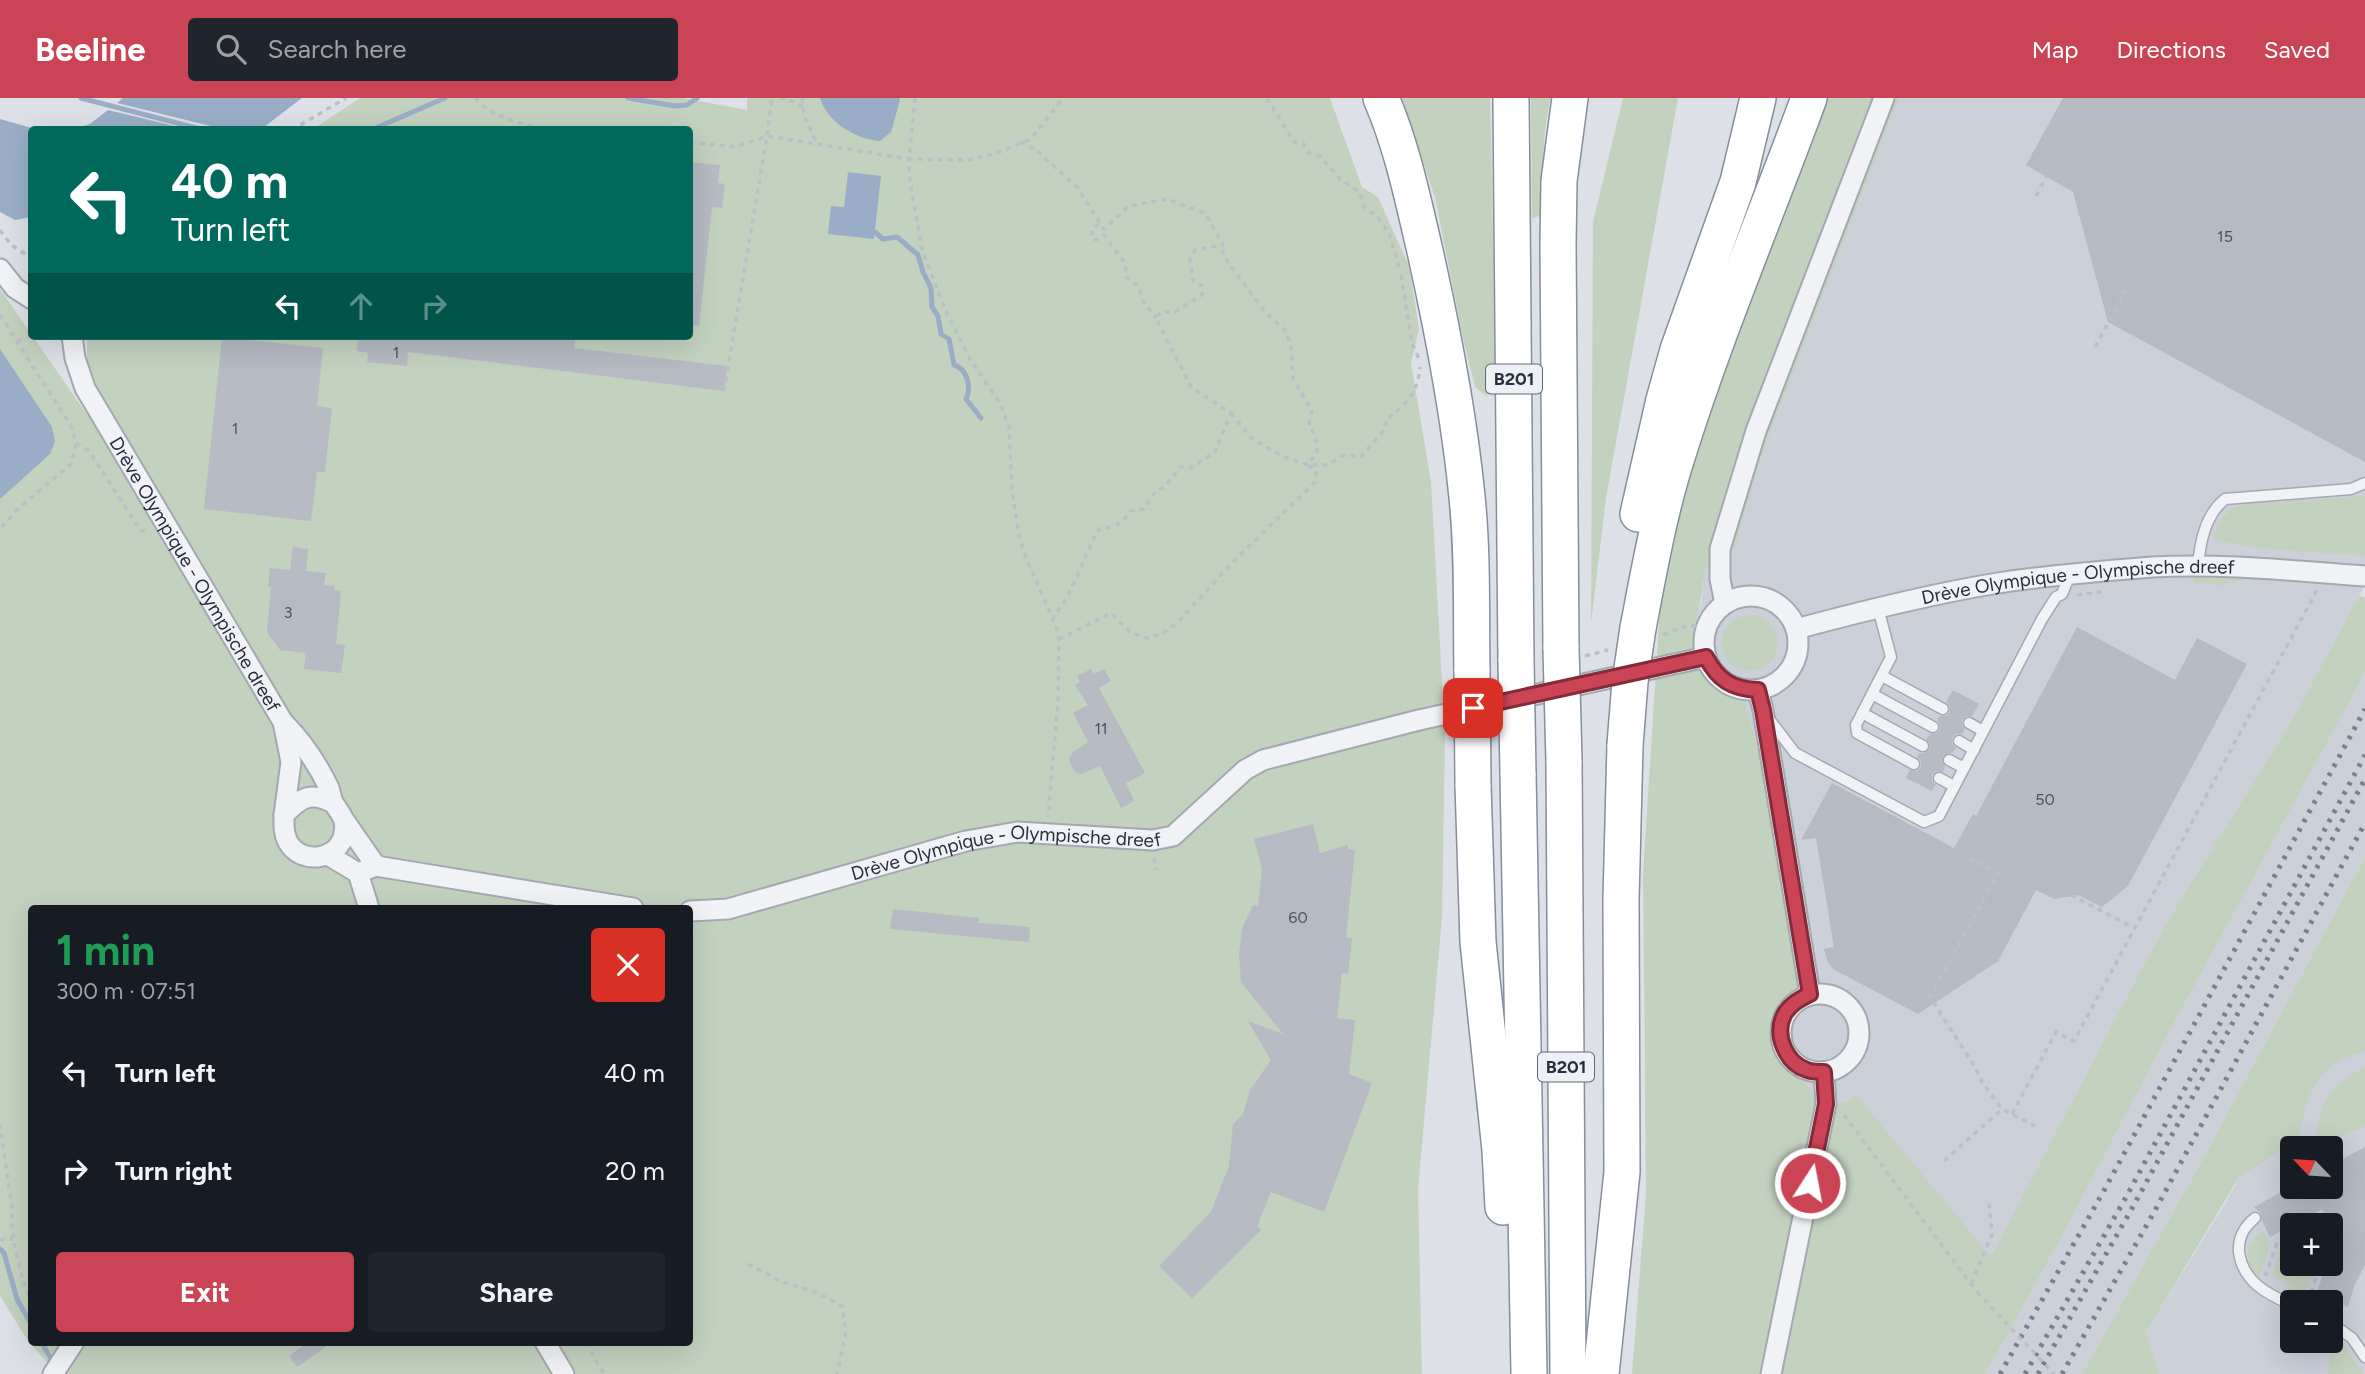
<!DOCTYPE html>
<html lang="en">
<head>
<meta charset="utf-8">
<style>
  :root { --surface:#171b24; --page:#20242c; --text:#f1f3f6; --muted:#9ea1a6; --accent:#ca4456 }
  body { margin:0; font-family:Figtree,sans-serif; background:var(--page); color:var(--text); height:100vh; display:flex; flex-direction:column; font-size:26px; white-space:nowrap }
  * { box-sizing:border-box; margin:0 }
  p { font-size:23px; color:var(--muted) }
  .icon { flex:none; width:38px; height:38px; fill:none; stroke:currentColor; stroke-width:2; stroke-linecap:round; stroke-linejoin:round }
  .map { position:relative; flex:1; overflow:hidden }
  .drawer { position:absolute; left:28px; top:807px; width:665px; height:441px; display:flex; flex-direction:column; background:var(--surface); border-radius:7px; box-shadow:0 7px 28px #0002 }
  .drawer>* { flex:none }
  .hud { position:absolute; left:28px; top:28px; width:665px; height:214px; border-radius:7px; box-shadow:0 7px 28px #0002; background:#00695c; color:#fff; overflow:hidden }
  .needle { width:46px; rotate:295deg }
  .buttons { position:absolute; left:2280px; top:1038px; display:grid; gap:14px }
  .buttons a { display:grid; place-items:center; width:63px; height:63px; border-radius:7px; background:var(--surface); box-shadow:0 7px 28px #0002; font-size:35px }
  .pin { position:absolute; display:grid; place-items:center; width:60px; height:60px; color:#fff; margin:-30px; border-radius:14px; box-shadow:0 4px 10px #0006 }
  .me { position:absolute; width:77px; margin:-38px; rotate:11deg; stroke-linejoin:round; filter:drop-shadow(0 0 5px #0008) }
  .turn { display:flex; align-items:center; gap:24px; height:147px; padding:0 28px; font-size:32px }
  .turn .icon { width:91px; height:91px; stroke-width:2.5 }
  .turn b { display:block; font-size:49px; line-height:60px }
  .lanes { display:flex; align-items:center; height:66px; padding:0 28px; background:#0003; justify-content:center; gap:35px; direction:ltr }
  .lanes .off { opacity:.35 }
  .round { display:grid; place-items:center; flex:none; width:74px; height:74px; border-radius:7px; background:var(--page) }
  .overview { display:flex; align-items:center; justify-content:space-between; height:119px; padding:0 28px }
  h1 { font-size:42px; font-weight:700; line-height:52px; color:#1e9e55 }
  .button { display:flex; gap:14px; margin-top:auto; padding:14px 28px }
  .button a { flex:1; height:80px; border-radius:7px; background:var(--accent); color:#fff; font-size:28px; font-weight:700; line-height:80px; text-align:center }
  .button a+a { background:var(--page); color:var(--text) }
  ul { padding:0; list-style:none }
  li { display:flex; align-items:center; gap:21px; height:98px; padding:0 28px }
  li div { flex:1 }
  li b { display:block; font-size:26px }
  li em { font-style:normal }
  header { display:flex; align-items:center; gap:42px; box-sizing:border-box; height:98px; padding:0 35px; background:var(--accent); color:#fff }
  header strong { font-size:33px }
  nav { display:flex; gap:38px; margin-inline-start:auto; font-size:24px }
  .search { width:490px; height:63px; background:var(--page); display:flex; align-items:center; gap:18px; box-sizing:border-box; padding:0 24px; border-radius:7px; color:var(--muted); font-size:26px }
  .map>svg:first-child { display:block }
  .built { fill:#cbd0d9; fill-rule:evenodd }
  .green { fill:#c3d1bf }
  .water { fill:#99aec6 }
  .lines { fill:none; stroke-linecap:round; stroke-linejoin:round }
  .stream { stroke:#99aec6; stroke-width:5 }
  .building { fill:#b5bac3 }
  .service-casing { stroke:#a3a8b1; stroke-width:13 }
  .minor-casing { stroke:#a3a8b1; stroke-width:23 }
  .motorway-casing { stroke:#858e9d; stroke-width:38 }
  .path { stroke:#bcbfc5; stroke-width:3.5; stroke-dasharray:5 5; stroke-linecap:butt }
  .service { stroke:#f0f2f5; stroke-width:10 }
  .minor { stroke:#f0f2f5; stroke-width:19 }
  .motorway { stroke:#fff; stroke-width:35 }
  .rail { stroke:#778090; stroke-width:5; stroke-dasharray:3.5 7; stroke-linecap:butt }
  .motorway-bridge-casing { stroke:#858e9d; stroke-width:38; stroke-linecap:butt }
  .path-bridge { stroke:#bcbfc5; stroke-width:3.5; stroke-dasharray:5 5; stroke-linecap:butt }
  .motorway-bridge { stroke:#fff; stroke-width:35 }
  .route-casing { stroke:#832c38; stroke-width:18 }
  .route { stroke:#ca4456; stroke-width:12 }
  .labels { text-anchor:middle; stroke-width:5; stroke-linejoin:round; paint-order:stroke }
  .number-label { font-size:16px; fill:#4a525e }
  .shield { fill:#edf0f5; stroke:#626974; stroke-width:2 }
  .shield-label { font-size:18px; font-weight:bold; fill:#272f3d }
  .street-label { font-size:19px; fill:#272f3d; stroke:#edf0f5 }
</style>
</head>
<body>
<header>
<strong>Beeline</strong>
<div class="search"><svg class="icon" aria-label="search" viewBox="0 0 24 24"><circle cx="10" cy="10" r="6"/><path d="M15 15l6 6"/></svg>Search here</div>
<nav><a>Map</a><a>Directions</a><a>Saved</a></nav>
</header>
<div class="map">
<svg width="2365" height="1276" viewBox="0 0 2365 1276">
  <rect width="100%" height="100%" fill="#dde1e7"/>
  <g class="built">
    <path d="M1899 0H2365V487L2290 626 2176 809 2143 868 1991 1160 1856 998 1846 1004 1815 1003 1802 983 1784 966 1773 945 1775 923 1785 906 1802 889 1761 664 1745 604 1713 587 1701 569 1694 539 1702 502 1705 471 1735 450 1763 354Z"/>
    <path d="M2365 575V759L2203 1061 2082 1276H1985L2060 1142 2169 934Z"/>
    <path d="M2365 863V1276H2159L2146 1235 2226 1104 2337 896ZM2292 1050H2331V1088H2292ZM2292 1127H2331V1166H2292ZM2292 1204H2331V1242H2292Z"/>
  </g>
  <g class="green">
    <path d="M360 0H683L747 12V0H1330L1362 89 1378 99 1409 168 1419 231 1411 265 1431 384 1445 638 1442 819 1418 1092 1422 1276H60L85 1244H690V810H32V1244H63L49 1266 28 1243 0 1198V191L88 318 87 238H690V32L313 31Z"/>
    <path d="M1402 0H1490L1496 271 1487 298 1475 289 1462 236 1436 103Z"/>
    <path d="M1531 0H1550L1545 32 1540 118 1532 120Z"/>
    <path d="M1623 0H1678L1606 400 1591 526 1593 124Z"/>
    <path d="M1826 0H1899L1763 354 1735 450 1705 471C1699 533 1674 573 1745 603L1761 664 1802 890C1780 911 1762 937 1784 966 1794 980 1811 985 1815 1003L1846 1004 1856 997 1991 1159 2143 868 2176 809 2290 626 2359 498 2365 499V575L2169 934 2060 1142 1985 1276H1632L1646 1095 1643 776 1660 509 1677 423 1702 337Z"/>
    <path d="M2365 398V458L2256 450 2215 442 2214 436 2222 420 2232 410 2251 406Z"/>
    <path d="M2193 479H2249L2250 480 2223 487 2193 485Z"/>
    <circle cx="1750" cy="545" r="28"/>
    <path d="M2365 759V953C2357 956 2346 959 2338 963 2310 980 2304 1012 2298 1042L2239 1079 2146 1235 2159 1276H2082L2203 1061Z"/>
    <path d="M2365 969V1028L2316 1050C2316 1010 2328 987 2365 969Z"/>
    <path d="M2263 1133 2270 1148 2258 1182C2245 1163 2242 1147 2263 1133Z"/>
    <path d="M2292 1140V1166H2314L2304 1199 2286 1190 2287 1185 2272 1178 2281 1148Z"/>
    <path d="M2331 1237 2346 1249 2362 1276H2328Z"/>
  </g>
  <g class="water">
    <path d="M123 0H302L260 32 223 31 117 5Z"/>
    <path d="M820 0H899L900 2 891 34 880 43C857 42 827 24 820 0Z"/>
    <path d="M108 12 187 31H73L90 26Z"/>
    <path d="M0 21 35 31 32 32 31 119 15 122 0 114Z"/>
    <path d="M848 74 881 78 874 141 828 136 831 108 844 109Z"/>
    <path d="M0 251 52 329 55 343 50 356 0 401Z"/>
  </g>
  <g class="lines">
    <g class="stream">
      <path d="M81 0 204 32"/>
      <path d="M628 0 675 8 687 7 697 0"/>
      <path d="M371 32 445 0"/>
      <path d="M875 134 883 141 897 139 918 157 923 174 931 190 932 209 938 218 941 236 949 241 954 267C967 271 972 289 966 301L981 320"/>
      <path d="M0 1151 4 1155 17 1201 32 1228"/>
      <path d="M41 1244 52 1262"/>
    </g>
  </g>
  <g class="building">
    <path d="M2063 0H2365V364L2108 224 2073 94 2026 67Z"/>
    <path d="M690 64 720 67 718 85 725 86 722 110 712 109 699 228H690Z"/>
    <path d="M358 238H560L559 240 575 242 574 250 727 268 724 293 408 254 407 268 367 264 368 255 357 253Z"/>
    <path d="M222 239 323 250 317 308 332 310 325 374H317L311 423 204 411Z"/>
    <path d="M293 449 308 451 306 473 326 475 324 487 335 488 334 492 341 493 336 546 345 547 341 575 304 571 306 555 280 552 267 534 271 489H268L270 470 290 472Z"/>
    <path d="M2077 529 2175 582 2197 540 2247 566 2128 788 2102 809 2078 797 2054 801 2036 792 1998 863 1918 916 1835 872 1828 865 1824 851 1834 849 1816 740 1801 742 1832 685 1954 750 1973 716 1976 718Z"/>
    <path d="M1091 571 1094 576 1104 571 1111 583 1099 590 1145 675 1126 685 1134 703 1121 710 1100 668 1081 676 1075 674 1070 666 1069 660 1073 654 1088 644 1073 615 1088 607 1075 587 1080 584 1077 578Z"/>
    <path d="M1953 592 1979 606 1972 618H1966L1962 622V628L1965 631 1962 636H1956L1952 640V646L1956 650 1952 655H1948L1943 658 1942 663 1945 669 1943 674 1936 673 1932 677V683L1936 687 1932 693 1906 680 1910 672 1917 673 1921 669V663L1917 659 1920 655H1924L1929 652 1930 647 1926 641 1930 636H1936L1940 632V626L1937 623 1939 618H1946L1950 614V608L1946 604Z"/>
    <path d="M1313 726 1320 755 1348 747V751L1355 752 1346 839 1352 840 1348 876 1342 875 1337 920 1355 922 1349 976 1372 985 1324 1114 1271 1094 1257 1128 1261 1132 1192 1200 1159 1168 1211 1114 1229 1068 1233 1026 1243 1016 1250 992 1271 962 1248 923 1283 936 1241 884 1239 856 1242 831 1253 807 1258 808 1262 771 1254 741Z"/>
    <path d="M893 811 979 820V825L1030 829 1029 844 890 831Z"/>
    <path d="M2365 1049V1167L2355 1186 2348 1209 2315 1200 2324 1173 2328 1166H2331V1159L2339 1143 2322 1111 2270 1139 2262 1123 2261 1116 2254 1109 2292 1088H2331V1067Z"/>
    <path d="M309 1244H333L297 1269 289 1258Z"/>
  </g>
  <g class="lines">
    <g class="service-casing">
      <g id="service">
        <path d="M2198 468C2200 445 2205 417 2225 401L2351 391 2365 385"/>
        <path d="M1878 510 1891 559 1856 627 1857 635 1914 666"/>
        <path d="M1882 578 1943 611"/>
        <path d="M1872 596 1933 629"/>
        <path d="M1862 615 1923 648"/>
        <path d="M1769 621 1795 655 1924 724 1939 718 2042 521 2056 499 2062 496 2070 477"/>
        <path d="M1969 625 1983 633"/>
        <path d="M1959 643 1974 652"/>
        <path d="M1949 662 1964 670"/>
        <path d="M1939 680 1954 688"/>
        <path d="M2255 1120C2244 1129 2238 1139 2239 1154 2243 1184 2267 1196 2292 1207"/>
        <path d="M2331 1225 2352 1240 2365 1259"/>
      </g>
    </g>
    <g class="minor-casing">
      <g id="minor">
        <path d="M0 171 15 190 32 201"/>
        <path id="s1" d="M72 238 75 260 85 290 283 624C302 643 318 667 329 690 331 695 331 701 334 706 340 715 347 722 344 735 340 762 301 768 288 744 283 735 284 726 284 717 300 700 310 693 333 705"/>
        <circle cx="1751" cy="545" r="47"/>
        <path d="M1725 506 1720 481V451L1756 333 1884 0"/>
        <path id="s2" d="M1796 531C1863 513 1930 496 1998 485 2049 477 2101 473 2152 469 2223 465 2294 473 2365 478"/>
        <path d="M1758 592 1763 612 1810 896"/>
        <path d="M283 624 291 664 284 717"/>
        <path d="M344 722 376 768"/>
        <path d="M328 757 358 775 369 810"/>
        <path d="M358 775 376 768 633 810"/>
        <path id="s3" d="M690 813 728 811 966 743 1017 734 1153 742 1173 738 1245 672 1263 662 1419 622 1706 559"/>
        <circle cx="1820" cy="935" r="39"/>
        <path d="M545 1244 564 1276"/>
        <path d="M53 1276 74 1244"/>
        <path d="M1771 1276 1826 1006 1824 974"/>
      </g>
    </g>
    <g class="motorway-casing">
      <g id="motorway">
        <path d="M1381 0C1402 48 1413 102 1425 153 1443 234 1459 316 1467 399 1473 457 1471 516 1472 574"/>
        <path d="M1511 0 1516 563"/>
        <path d="M1638 416 1664 302 1678 252 1738 84 1758 0"/>
        <path d="M1638 530C1649 473 1659 415 1677 359 1715 237 1765 120 1809 0"/>
        <path d="M1561 551 1558 146 1559 83 1570 0"/>
        <path d="M1564 663 1568 1276"/>
        <path d="M1518 675 1529 1276"/>
        <path d="M1473 686 1478 844 1500 1052 1503 1109"/>
        <path d="M1601 1276 1622 1074 1621 802 1625 647"/>
      </g>
    </g>
    <g class="path">
      <path d="M475 0C496 22 523 26 552 32"/>
      <path d="M780 0H786L803 9"/>
      <path d="M802 0 804 17 816 44"/>
      <path d="M915 0 909 61 967 62 994 56 1031 41 1063 0"/>
      <path d="M1267 0 1294 44 1303 45 1309 55 1321 59 1340 81 1359 94 1365 110 1378 119 1389 135 1399 169"/>
      <path d="M292 32 346 0"/>
      <path d="M690 44 736 49 767 38 772 0"/>
      <path d="M1020 44 1036 52 1077 89 1104 131 1129 108 1167 101 1205 115 1223 147 1195 152 1190 162 1193 183 1202 188V197L1175 214H1161L1156 220 1191 289 1231 315 1215 354 1190 370 1180 369 1165 389 1156 393 1144 411 1130 413C1122 427 1115 429 1099 431 1082 460 1075 494 1053 519"/>
      <path d="M2036 98 2046 79"/>
      <path d="M1099 126 1093 130 1091 139 1096 142 1104 137 1125 165 1126 179 1139 189 1143 204 1156 220"/>
      <path d="M0 132C8 144 17 155 32 157"/>
      <path d="M1401 177 1412 245 1419 261"/>
      <path d="M0 217 71 328 76 345 71 366 19 410 0 431"/>
      <path d="M17 243 32 237"/>
      <path d="M2095 249 2129 187"/>
      <path d="M724 293 767 38 909 61 910 84 922 151 945 212 970 261 1001 307 1009 329 1012 393 1019 437 1026 460 1056 528 1059 541 1058 605 1048 719"/>
      <path d="M1231 315 1251 340 1282 358 1308 367H1327L1344 357 1361 358 1385 332 1386 322C1407 304 1417 298 1420 269"/>
      <path d="M76 345 89 353 141 433 147 432"/>
      <path d="M2077 497 2101 494"/>
      <path d="M1663 537 1683 529 1708 526"/>
      <path d="M1059 541 1111 515 1130 534 1147 540 1162 536 1179 523 1226 471 1315 384 1316 374 1308 367 1317 354 1315 337 1309 327 1312 312 1293 281 1292 252 1285 232 1265 214 1230 167 1223 156V147"/>
      <path d="M1585 558 1608 552"/>
      <path d="M1154 760 1157 772"/>
      <path d="M1969 760 1998 775 1930 899 1973 966 1982 984 2002 1011 2035 1028"/>
      <path d="M2071 797 2134 830"/>
      <path d="M2012 1016 2056 934 2074 943 2317 492"/>
      <path d="M1844 1017 1977 1194"/>
      <path d="M0 1026 12 1109 13 1141 25 1190 32 1204"/>
      <path d="M1944 1063 2002 1011"/>
      <path d="M2305 1127 2318 1120 2321 1127"/>
      <path d="M0 1142 13 1141"/>
      <path d="M748 1166 782 1184 816 1194 842 1208 846 1234 837 1276"/>
      <path d="M2265 1178 2278 1143 2292 1134"/>
      <path d="M1971 1186 1992 1136 1989 1104"/>
      <path d="M2308 1204 2320 1166"/>
      <path d="M588 1244 593 1258 604 1276"/>
    </g>
    <use href="#service" class="service"/>
    <use href="#minor" class="minor"/>
    <use href="#motorway" class="motorway"/>
    <g class="rail">
      <path d="M2000 1276 2106 1089 2365 611"/>
      <path d="M2025 1276 2125 1101 2365 657"/>
      <path d="M2038 1276 2135 1105 2365 681"/>
      <path d="M2062 1276 2153 1116 2365 725"/>
    </g>
    <g class="motorway-bridge-casing">
      <g id="motorway-bridge">
        <path d="M1561 551 1564 663"/>
        <path d="M1516 563 1518 675"/>
        <path d="M1472 574 1473 686"/>
        <path d="M1625 647 1630 584 1638 530"/>
      </g>
    </g>
    <path class="path-bridge" d="M1977 1194 2054 1276"/>
    <use href="#motorway-bridge" class="motorway-bridge"/>
  </g>
  <g class="lines">
    <g class="route-casing">
      <path id="route" d="M1473 610 1706 559C1718 582 1732 591 1758 592L1763 612 1810 896C1800 901 1790 906 1784 917 1774 937 1786 965 1807 972 1812 974 1819 974 1824 974L1826 1006 1810 1085"/>
    </g>
    <use href="#route" class="route"/>
  </g>
  <g class="labels">
    <g class="number-label">
      <text x="2225" y="144">15</text>
      <text x="396" y="260">1</text>
      <text x="235" y="336">1</text>
      <text x="288" y="520">3</text>
      <text x="1101" y="636">11</text>
      <text x="2045" y="707">50</text>
      <text x="1298" y="825">60</text>
    </g>
    <g class="shield">
      <rect x="1486" y="266.5" width="56" height="29" rx="5"/>
      <rect x="1538" y="954.5" width="56" height="29" rx="5"/>
    </g>
    <g class="shield-label">
      <text x="1514" y="287">B201</text>
      <text x="1566" y="975">B201</text>
    </g>
    <g class="street-label">
      <text dy="7" stroke="none"><textPath href="#s1" startOffset="270">Drève Olympique - Olympische dreef</textPath></text>
      <text dy="7" stroke="none"><textPath href="#s2" startOffset="287">Drève Olympique - Olympische dreef</textPath></text>
      <text dy="7" stroke="none"><textPath href="#s3" startOffset="324">Drève Olympique - Olympische dreef</textPath></text>
    </g>
  </g>
</svg>
<div class="buttons">
<a><svg class="needle" viewBox="-14 -14 28 28"><path d="M0-13l5 13h-10z" fill="#e53935"/><path d="M0 13l5-13h-10z" fill="#9ea1a6"/></svg></a>
<a>+</a>
<a>−</a>
</div>
<div class="pin" style="left:1473px;top:610px;background:#d93025"><svg class="icon" aria-label="arrive" viewBox="0 0 24 24"><path d="M6 21V4h12l-3 4 3 4H6"/></svg></div>
<svg class="me" style="left:1810px;top:1085px" viewBox="-20 -20 40 40"><circle r="17" fill="#ca4456" stroke="#fff" stroke-width="3"/><path d="M0-11L8 9 0 5-8 9z" fill="#fff"/></svg>
<div class="hud">
<div class="turn"><svg class="icon" aria-label="left" viewBox="0 0 24 24"><path d="M17 20v-9H6M10 6l-5 5 5 5"/></svg><div><b>40 m</b>Turn left</div></div>
<div class="lanes"><svg class="icon" aria-label="left" viewBox="0 0 24 24"><path d="M17 20v-9H6M10 6l-5 5 5 5"/></svg><svg class="icon off" aria-label="ahead" viewBox="0 0 24 24"><path d="M12 20V5M6 11l6-6 6 6"/></svg><svg class="icon off" aria-label="right" viewBox="0 0 24 24"><path d="M7 20v-9h11M14 6l5 5-5 5"/></svg></div>
</div>
<section class="drawer">
<div class="overview"><div><h1>1 min</h1><p>300 m · 07:51</p></div><a class="round" style="background:#d93025;color:#fff"><svg class="icon" aria-label="close" viewBox="0 0 24 24"><path d="M6 6l12 12M18 6L6 18"/></svg></a></div>
<ul>
<li><svg class="icon" aria-label="left" viewBox="0 0 24 24"><path d="M17 20v-9H6M10 6l-5 5 5 5"/></svg><div><b>Turn left</b></div><em>40 m</em></li>
<li><svg class="icon" aria-label="right" viewBox="0 0 24 24"><path d="M7 20v-9h11M14 6l5 5-5 5"/></svg><div><b>Turn right</b></div><em>20 m</em></li>
</ul>
<div class="button"><a>Exit</a><a>Share</a></div>
</section>
</div>
</body>
</html>
